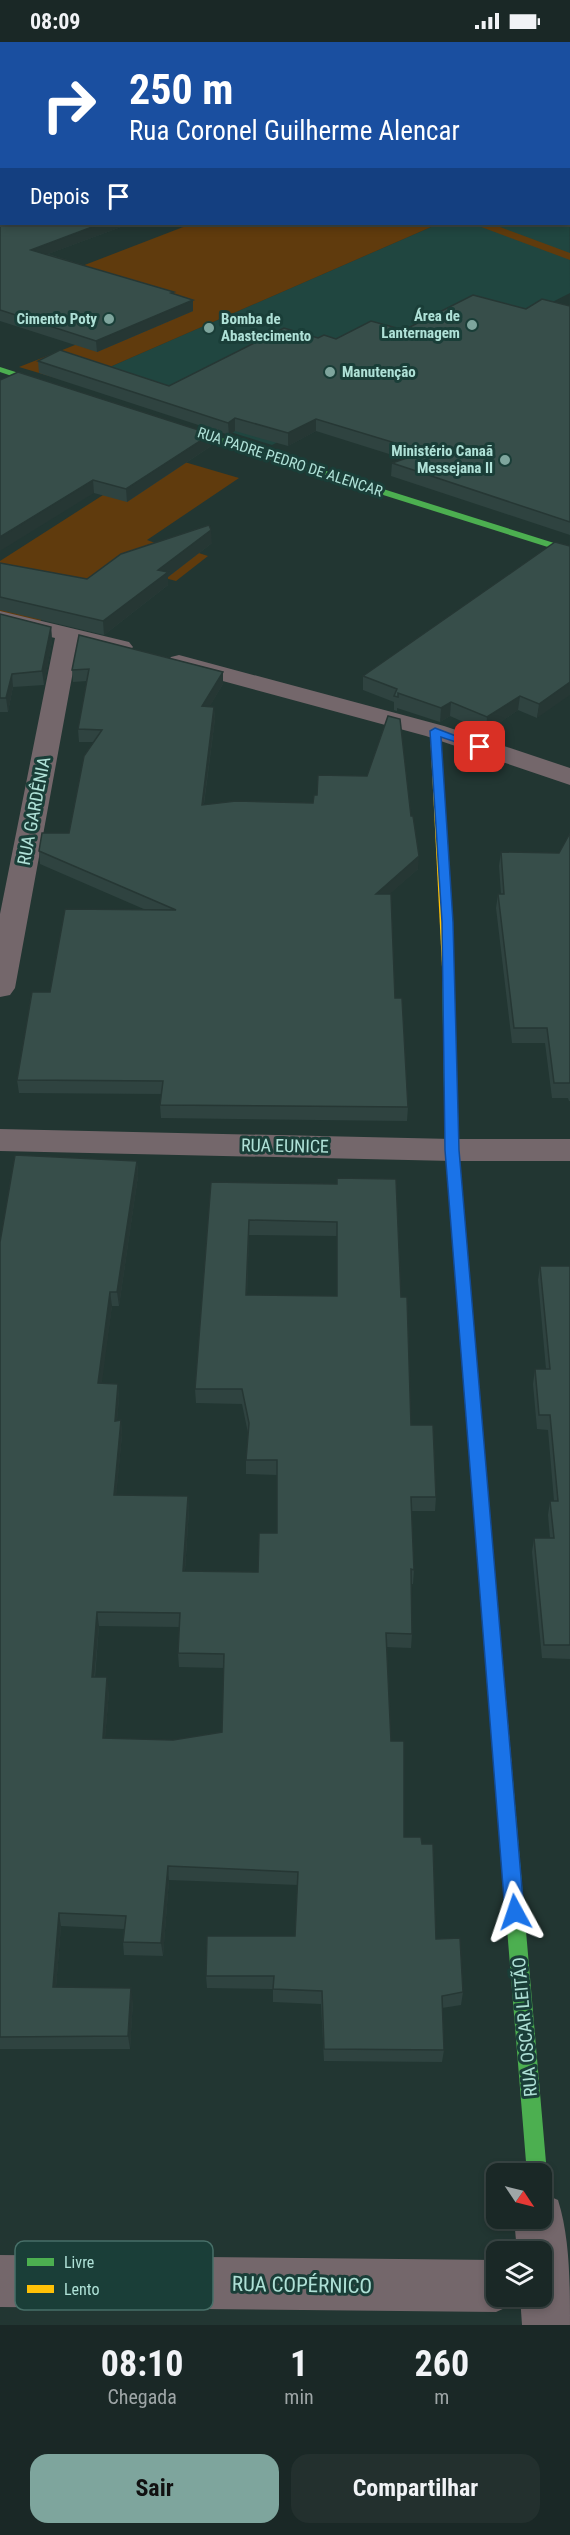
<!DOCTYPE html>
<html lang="pt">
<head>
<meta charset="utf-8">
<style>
  :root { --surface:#1a2826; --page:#23302e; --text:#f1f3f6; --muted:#9fa6a7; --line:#384443; --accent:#7ea59d }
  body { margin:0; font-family:"Roboto Condensed",sans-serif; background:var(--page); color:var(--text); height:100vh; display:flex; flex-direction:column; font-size:22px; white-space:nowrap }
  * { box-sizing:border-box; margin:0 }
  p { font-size:20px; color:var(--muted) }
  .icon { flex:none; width:33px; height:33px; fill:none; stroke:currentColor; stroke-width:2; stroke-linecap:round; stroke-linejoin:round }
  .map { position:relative; height:2283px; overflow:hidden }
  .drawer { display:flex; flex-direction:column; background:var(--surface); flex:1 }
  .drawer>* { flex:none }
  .banner { position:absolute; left:0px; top:0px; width:570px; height:183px; box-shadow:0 3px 9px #0003,0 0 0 2px var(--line); background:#1a4fa0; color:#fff; overflow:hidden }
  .needle { width:39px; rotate:125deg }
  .buttons { position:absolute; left:486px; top:2121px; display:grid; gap:12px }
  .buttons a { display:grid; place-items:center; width:66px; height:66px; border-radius:12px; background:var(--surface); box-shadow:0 3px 9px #0003,0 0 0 2px var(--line); font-size:30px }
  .pin { position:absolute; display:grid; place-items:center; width:51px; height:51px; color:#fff; margin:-26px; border-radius:12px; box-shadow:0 3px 9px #0006 }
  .me { position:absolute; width:66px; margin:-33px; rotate:355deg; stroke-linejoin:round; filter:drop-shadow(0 0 4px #0008) }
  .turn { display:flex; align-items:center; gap:21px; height:126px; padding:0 30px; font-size:27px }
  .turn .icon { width:78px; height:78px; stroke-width:2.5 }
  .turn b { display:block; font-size:42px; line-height:51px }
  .then { display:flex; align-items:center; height:57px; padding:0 30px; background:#0003; gap:12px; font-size:22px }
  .eta { display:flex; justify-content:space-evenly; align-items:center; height:102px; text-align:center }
  .eta b { font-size:36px; font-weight:700; line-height:42px }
  .primary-button { display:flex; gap:12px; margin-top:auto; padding:12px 30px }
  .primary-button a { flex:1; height:69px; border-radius:18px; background:var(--accent); color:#111; font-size:24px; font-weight:700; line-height:69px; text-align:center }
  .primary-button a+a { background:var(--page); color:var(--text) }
  .status { display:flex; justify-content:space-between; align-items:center; height:42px; padding:0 30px; background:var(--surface); direction:ltr }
  .status svg { height:16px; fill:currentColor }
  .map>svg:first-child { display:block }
  .built { fill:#204640 }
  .green { fill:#603b0d }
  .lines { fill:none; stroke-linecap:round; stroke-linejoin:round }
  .street { fill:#74676b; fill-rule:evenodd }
  .fast { fill:#4caf50; fill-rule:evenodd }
  .slow { fill:#ffc107; fill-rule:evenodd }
  .wall { fill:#2f4340; fill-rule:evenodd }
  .shaded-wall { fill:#263734 }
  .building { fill:#374e4a; stroke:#263734; stroke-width:1.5; fill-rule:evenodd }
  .route { fill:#1a73e8; stroke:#114b97; stroke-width:1.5 }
  .poi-dot { fill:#7ea59d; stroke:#1a3e38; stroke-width:2 }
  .labels { text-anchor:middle; stroke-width:6; stroke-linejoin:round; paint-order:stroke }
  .far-poi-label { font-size:15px; font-weight:bold; fill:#afe1d7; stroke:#1a3e38; text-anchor:end }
  .far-street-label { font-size:15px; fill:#afe1d7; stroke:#1a3e38 }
  .street-label { font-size:18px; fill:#afe1d7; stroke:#1a3e38 }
  .near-street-label { font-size:21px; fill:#afe1d7; stroke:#1a3e38 }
  .key { fill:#1a3e38; stroke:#476f68; stroke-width:1.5 }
  .key-label { font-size:16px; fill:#afe1d7 }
</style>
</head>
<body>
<div class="status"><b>08:09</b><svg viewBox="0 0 49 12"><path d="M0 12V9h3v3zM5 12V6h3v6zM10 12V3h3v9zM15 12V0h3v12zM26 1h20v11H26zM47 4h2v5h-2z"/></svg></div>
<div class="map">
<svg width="570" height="2283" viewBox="0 0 570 2283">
  <rect width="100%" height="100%" fill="#223632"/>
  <path class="built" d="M569 61 570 251 272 403 73 341 438 182H568Z"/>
  <g class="green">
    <path d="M0 0H360L2 2 1 14Z"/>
    <path d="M191 182H438L73 341 19 325 75 303 69 229Z"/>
    <path d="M492 182 570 211V218L476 183Z"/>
    <path d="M164 414 239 436 147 498 163 504 174 503 208 514 176 539 112 522 40 579 0 571V519Z"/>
  </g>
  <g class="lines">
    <g class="street">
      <path d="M0 569 129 600 133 605 129 610 121 612 78 602 15 946 10 953 0 955V872L55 596 0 583Z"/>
      <path d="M179 613 444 684 570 726V743L426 694 171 625 167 620 171 615Z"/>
      <path d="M0 1087 452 1097H570V1119H452L0 1109Z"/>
      <path d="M542 2151 558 2158C570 2196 570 2242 570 2283H522L520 2254H542V2210H517L514 2176H542Z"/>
      <path d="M0 2213 496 2218V2254H518L514 2262 496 2270 0 2265Z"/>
    </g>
    <g class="fast">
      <path d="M0 325 59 344 60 346 53 348 0 330Z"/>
      <path d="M165 380H171L570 506V512L165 384Z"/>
      <path d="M448 921 454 925 459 1108 478 1336 476 1340H466L464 1336 445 1108 442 925Z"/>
      <path d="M503 1719 509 1721 512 1727 547 2132 542 2140V2132H527L494 1727 497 1721Z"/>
    </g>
    <g class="slow">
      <path d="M435 686 440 689 454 925 448 929 442 925 430 689Z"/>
      <path d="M471 1330 476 1332 478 1336 512 1727 509 1733 503 1735 497 1733 494 1727 464 1336 466 1332Z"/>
    </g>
  </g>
  <g class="wall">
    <rect x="568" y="70" width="2" height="96"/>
    <path d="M0 150 2 182H129L48 212 193 258V269L97 310 0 279Z"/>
    <path d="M570 264V493L391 434 392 421 405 417 316 389 288 404 235 389 229 393 39 331 38 319 169 344 318 296 336 297 404 288 526 267Z"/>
    <path d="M0 338 211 392V404L127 460 94 451Z"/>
    <path d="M212 501 168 535V543L104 593 0 568V521L87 537Z"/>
    <path d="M570 504 537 676 518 668 486 690 450 674 440 680 397 666V669L394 668V660L363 648V634Z"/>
    <path d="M0 572 51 585 52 599 44 643 13 645 8 670H0Z"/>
    <path d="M79 593 223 630V642L209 665H214L215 677 204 762 411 774 418 827 389 852 395 956 408 1065 407 1079 161 1076 160 1063 162 1052 19 1051 17 1038 50 950 146 868 40 822 39 809 69 791 94 700H79L78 687 87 639 73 640 72 628Z"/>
    <path d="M570 791V1059H569L568 1056H552L545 1001H512L496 866 498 852H501L499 824 501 810 559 811Z"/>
    <path d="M137 1119 138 1134 119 1264H112L101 1341 118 1342 119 1356 117 1378H121L122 1393 116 1453 188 1454 189 1468 185 1529 258 1530 277 1491V1433L246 1432V1418L248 1391 242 1362 196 1361 195 1347 211 1140 337 1142 401 1255 411 1383 436 1455 435 1469H411L414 1528 413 1542H411L412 1592 411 1606 386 1605 391 1699 404 1795 436 1897 463 1950 461 1963 442 1966 444 2008 442 2020 324 2019 321 1962 273 1960V1947L207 1946 206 1934 295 1894 298 1843 169 1838 163 1914 124 1913 123 1900 124 1887 61 1884 56 1945 133 1959 130 2007H0V1200ZM249 1193 337 1194V1254L247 1253ZM99 1584 180 1585 178 1611 179 1625 224 1626 222 1690 173 1698 105 1696 109 1649 95 1635Z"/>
    <path d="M540 1224H570V1617L542 1616 532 1510 534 1496H550L548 1473 550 1459H554L548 1388 537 1387 533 1342 535 1327H546L538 1238Z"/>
  </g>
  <g class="shaded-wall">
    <path d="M2 137V148H0V138Z"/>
    <path d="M100 182H129L32 218 31 208Z"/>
    <path d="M193 258V269L97 310 96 299Z"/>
    <path d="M235 376V389L229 393 228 381Z"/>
    <path d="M316 377V389L288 404V391Z"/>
    <path d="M211 392V404L127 460 126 447Z"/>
    <path d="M93 438 94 451 0 509V495Z"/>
    <path d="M211 488 212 501 168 535V543L104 593 103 579 158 528Z"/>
    <path d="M51 585 52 599 44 643 42 629Z"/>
    <path d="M223 630V642L202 677V664Z"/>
    <path d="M12 632 13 645 8 670 6 656Z"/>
    <path d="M570 640V653L537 676 539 662Z"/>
    <path d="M520 654 518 668 486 690 487 675Z"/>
    <path d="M451 660 450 674 440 680 441 666Z"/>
    <path d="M214 665 215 677 202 775V763Z"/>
    <path d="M419 814 418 827 375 865 376 852Z"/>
    <path d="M137 1119 138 1134 119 1264 117 1250Z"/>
    <path d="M249 1178V1193L246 1268V1253Z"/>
    <path d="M110 1250 112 1264 100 1356 98 1341Z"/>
    <path d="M118 1342 119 1356 116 1393 115 1379Z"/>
    <path d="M121 1378 122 1393 115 1468 114 1453Z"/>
    <path d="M188 1454 189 1468 184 1544 183 1529Z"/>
    <path d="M97 1570 99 1584 93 1649 92 1635Z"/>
    <path d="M107 1635 109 1649 104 1710 103 1696Z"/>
    <path d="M168 1824 169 1838 163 1914 161 1901Z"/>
    <path d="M59 1871 61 1884 55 1958 53 1945Z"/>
    <path d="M131 1946 133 1959 130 2007 128 1994Z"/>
  </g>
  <g class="building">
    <path d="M0 45 2 46V137L0 138Z"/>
    <rect x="568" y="70" width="2" height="76"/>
    <path d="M0 150H2V182H100L31 208 174 250 171 251 193 258 96 299 0 268Z"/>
    <path d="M473 253 526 267 542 257 570 264V480L392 421 425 410 316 377 288 391 235 376 228 381 38 319 60 308 169 344 284 286 318 296 324 293 336 297 371 279 404 288Z"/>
    <path d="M18 330 211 392 126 447 93 438 0 495V338Z"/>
    <path d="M209 483 211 488 158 528 168 530 103 579 0 555V521L87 537 121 512Z"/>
    <path d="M555 500 570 504V640L539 662 520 654 487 675 451 660 441 666 398 651V655L394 654 397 647 363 634Z"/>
    <path d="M0 572 51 585 42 629 12 632 6 656H0Z"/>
    <path d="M79 593 223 630 202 664 214 665 202 763 236 759 313 761 314 753H317L318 733 367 734 388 674 400 677 411 774H413L419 814 376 852H391L395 956H402L408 1065 160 1063 163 1039 17 1038 32 950H50L65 867 176 868 39 809 42 791H69L84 714 102 688 78 687 89 627 72 628Z"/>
    <path d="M570 791V1041H554L547 986H514L498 852H504L501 810 559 811Z"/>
    <path d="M15 1113 137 1119 117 1250H110L98 1341 118 1342 115 1379 121 1378 114 1453 188 1454 183 1529 258 1530 259 1491H277V1418H246L249 1381 242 1347H195L211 1140 337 1142V1136L396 1137 401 1255H407L411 1383H433L436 1455H411L414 1528 411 1527 412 1592 386 1591 391 1699H404V1795H421L422 1802H433L436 1897 460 1896 463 1950 442 1954 444 2008 324 2007 322 1949 273 1947 274 1934H206L207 1894H295L298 1830 168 1824 161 1901 123 1900 126 1874 59 1871 53 1945 131 1946 128 1994 0 1995V1200ZM249 1178 337 1180V1254L246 1253ZM97 1570 180 1571 178 1611 224 1612 222 1690 173 1698 103 1696 107 1635H92Z"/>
    <path d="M540 1224H570V1603H544L534 1496H554L550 1459H558L550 1373H539L535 1327H550Z"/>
  </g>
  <path class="route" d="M435 686 485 705 480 708 441 695 453 880 459 1108 524 1870 522 1876 515 1879 508 1876 505 1870 445 1108 442 880 430 689Z"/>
  <g class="poi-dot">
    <circle cx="109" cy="277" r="6"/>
    <circle cx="472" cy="283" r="6"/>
    <circle cx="209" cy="286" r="6"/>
    <circle cx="330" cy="330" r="6"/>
    <circle cx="505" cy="418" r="6"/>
  </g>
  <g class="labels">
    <g class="far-poi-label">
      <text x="460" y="279">Área de<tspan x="460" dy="17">Lanternagem</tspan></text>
      <text x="97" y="282">Cimento Poty</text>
      <text x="221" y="282" text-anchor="start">Bomba de<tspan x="221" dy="17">Abastecimento</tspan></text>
      <text x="342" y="335" text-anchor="start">Manutenção</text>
      <text x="493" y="414">Ministério Canaã<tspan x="493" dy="17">Messejana II</tspan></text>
    </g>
    <g class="far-street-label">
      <text transform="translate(290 420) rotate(18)" y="5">RUA PADRE PEDRO DE ALENCAR</text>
    </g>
    <g class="street-label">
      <text transform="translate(34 769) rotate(-79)" y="6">RUA GARDÊNIA</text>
      <text transform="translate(285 1104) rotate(1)" y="6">RUA EUNICE</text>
      <text transform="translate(525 1985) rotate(-95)" y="6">RUA OSCAR LEITÃO</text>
    </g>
    <g class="near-street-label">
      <text transform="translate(302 2243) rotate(1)" y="7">RUA COPÉRNICO</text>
    </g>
  </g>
  <rect x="15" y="2199" width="198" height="69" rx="9" class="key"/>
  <rect x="27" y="2216" width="27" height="8" fill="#4caf50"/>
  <rect x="27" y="2243" width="27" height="8" fill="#ffc107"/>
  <g class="key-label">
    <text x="64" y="2226">Livre</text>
    <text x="64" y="2253">Lento</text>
  </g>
</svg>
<div class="buttons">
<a><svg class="needle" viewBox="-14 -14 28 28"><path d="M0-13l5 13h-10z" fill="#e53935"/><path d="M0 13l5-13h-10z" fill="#9fa6a7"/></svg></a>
<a><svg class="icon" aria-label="layers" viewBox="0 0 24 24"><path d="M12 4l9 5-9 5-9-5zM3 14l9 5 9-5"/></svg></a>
</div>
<div class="pin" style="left:480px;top:705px;background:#d93025"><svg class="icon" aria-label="arrive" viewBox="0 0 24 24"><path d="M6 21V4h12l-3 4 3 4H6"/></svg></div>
<svg class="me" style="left:515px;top:1870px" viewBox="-20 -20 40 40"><path d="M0-17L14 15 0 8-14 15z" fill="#1a73e8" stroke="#fff" stroke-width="4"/></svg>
<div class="banner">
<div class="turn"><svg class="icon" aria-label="right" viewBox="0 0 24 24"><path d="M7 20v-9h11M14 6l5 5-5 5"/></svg><div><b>250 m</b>Rua Coronel Guilherme Alencar</div></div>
<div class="then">Depois<svg class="icon" aria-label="arrive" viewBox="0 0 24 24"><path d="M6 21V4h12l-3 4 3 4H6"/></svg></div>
</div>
</div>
<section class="drawer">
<div class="eta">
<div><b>08:10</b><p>Chegada</p></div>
<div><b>1</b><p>min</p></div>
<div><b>260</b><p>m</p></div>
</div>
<div class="primary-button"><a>Sair</a><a>Compartilhar</a></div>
</section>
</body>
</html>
